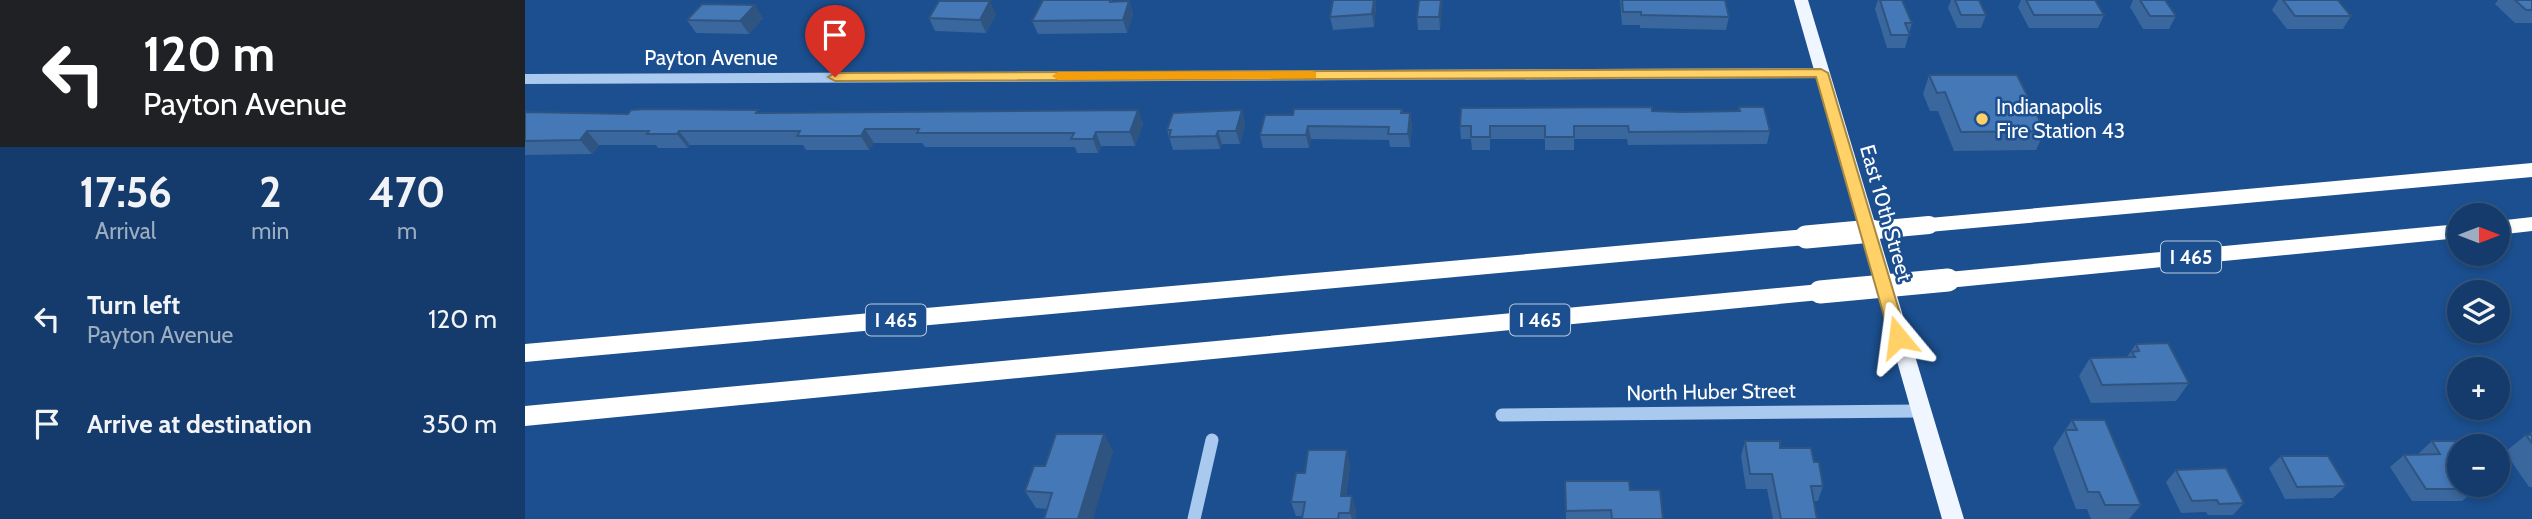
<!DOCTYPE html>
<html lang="en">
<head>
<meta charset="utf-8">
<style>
  :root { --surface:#143b6b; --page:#214673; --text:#f1f3f6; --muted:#9dadc1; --line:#33557e }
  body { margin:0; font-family:Cabin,sans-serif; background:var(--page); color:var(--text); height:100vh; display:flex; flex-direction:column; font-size:26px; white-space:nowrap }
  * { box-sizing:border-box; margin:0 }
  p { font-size:23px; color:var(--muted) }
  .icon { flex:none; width:38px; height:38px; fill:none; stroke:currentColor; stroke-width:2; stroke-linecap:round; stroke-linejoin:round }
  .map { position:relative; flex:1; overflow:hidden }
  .details { display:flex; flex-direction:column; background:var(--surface); width:525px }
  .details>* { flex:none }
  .guide { background:#202124; color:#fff; overflow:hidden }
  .needle { width:46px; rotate:90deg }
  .controls { position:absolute; left:1922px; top:203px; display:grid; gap:14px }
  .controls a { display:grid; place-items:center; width:63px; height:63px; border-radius:50%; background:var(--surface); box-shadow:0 4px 10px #0003,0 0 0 2px var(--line); font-size:35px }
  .pin { position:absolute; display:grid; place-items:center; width:60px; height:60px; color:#fff; margin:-72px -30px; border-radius:50% 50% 50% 0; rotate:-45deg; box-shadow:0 0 7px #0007 }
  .pin .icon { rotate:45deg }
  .me { position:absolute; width:77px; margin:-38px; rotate:344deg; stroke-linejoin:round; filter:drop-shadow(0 0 5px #0008) }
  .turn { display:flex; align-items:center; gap:24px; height:147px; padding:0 28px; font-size:32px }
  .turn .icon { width:91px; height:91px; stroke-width:2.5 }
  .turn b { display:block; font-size:49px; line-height:60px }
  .eta { display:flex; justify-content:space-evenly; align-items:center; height:119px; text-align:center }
  .eta b { font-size:42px; font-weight:700; line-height:49px }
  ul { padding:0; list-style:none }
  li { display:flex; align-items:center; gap:21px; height:105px; padding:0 28px }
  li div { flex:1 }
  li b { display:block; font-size:26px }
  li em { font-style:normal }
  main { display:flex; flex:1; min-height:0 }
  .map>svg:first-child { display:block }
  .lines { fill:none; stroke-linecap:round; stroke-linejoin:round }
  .minor-far1 { stroke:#a9c9ee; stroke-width:10 }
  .minor { stroke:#a9c9ee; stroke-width:13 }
  .major { fill:#f0f6ff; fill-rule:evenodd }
  .highway { fill:#fff; fill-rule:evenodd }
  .highway-bridge-far1 { stroke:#fff; stroke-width:18 }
  .highway-bridge { stroke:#fff; stroke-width:23 }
  .wall { fill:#3a679d }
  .shaded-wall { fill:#305480 }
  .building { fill:#4478b7; stroke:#305480; stroke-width:2 }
  .route { fill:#ffd166; stroke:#a68842; stroke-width:2 }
  .slow { fill:#f59e0b }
  .poi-dot { fill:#ffd166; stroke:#1b4f8f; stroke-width:2.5 }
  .labels { text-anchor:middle; stroke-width:5; stroke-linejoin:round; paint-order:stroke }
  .shield { fill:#1b4f8f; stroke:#bbcadd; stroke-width:2 }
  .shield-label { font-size:19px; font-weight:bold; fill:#fff }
  .street-label { font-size:21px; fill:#fff; stroke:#1b4f8f }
  .poi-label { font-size:21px; fill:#fff; stroke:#1b4f8f; text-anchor:start }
</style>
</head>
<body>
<main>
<section class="details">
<div class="guide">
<div class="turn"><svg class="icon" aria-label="left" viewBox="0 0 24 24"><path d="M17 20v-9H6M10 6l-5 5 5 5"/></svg><div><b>120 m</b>Payton Avenue</div></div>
</div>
<div class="eta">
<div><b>17:56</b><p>Arrival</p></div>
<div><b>2</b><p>min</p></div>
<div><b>470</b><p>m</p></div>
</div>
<ul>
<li><svg class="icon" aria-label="left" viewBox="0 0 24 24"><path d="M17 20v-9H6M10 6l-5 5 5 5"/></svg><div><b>Turn left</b><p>Payton Avenue</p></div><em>120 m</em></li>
<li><svg class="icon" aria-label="arrive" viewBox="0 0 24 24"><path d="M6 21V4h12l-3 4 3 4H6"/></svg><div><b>Arrive at destination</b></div><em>350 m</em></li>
</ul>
</section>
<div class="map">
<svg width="2007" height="519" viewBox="0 0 2007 519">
  <rect width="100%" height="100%" fill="#1b4f8f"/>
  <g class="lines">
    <path class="minor-far1" d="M0 79 1296 73"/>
    <g class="minor">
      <path d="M977 415 1395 411"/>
      <path d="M669 519 687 440"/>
    </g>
    <path class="major" d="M1269 0H1283L1439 519H1417Z"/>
    <g class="highway">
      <path d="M2007 163V177L1404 232 1397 230 1394 225 1397 220 1404 218Z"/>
      <path d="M2007 217V231L1972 235V221Z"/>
      <path d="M1934 224V238L1423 288 1415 286 1412 280 1415 274 1423 272Z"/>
      <path d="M1281 229 1288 232 1291 237 1288 242 1281 245 0 362V344Z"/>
      <path d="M1295 284 1303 286 1306 292 1303 298 1295 300 0 426V406Z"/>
    </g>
    <path class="highway-bridge-far1" d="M1329 232 1404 225"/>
    <g class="highway-bridge">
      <path d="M1281 237 1347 231"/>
      <path d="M1295 292 1423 280"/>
    </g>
  </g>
  <g class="wall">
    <path d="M518 0H587L588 2 604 1 608 14 602 33 513 34 507 21Z"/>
    <path d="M894 0H917L915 30H893L892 17Z"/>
    <path d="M1095 0H1200L1204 17 1201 30 1115 28V25H1097Z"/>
    <path d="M1353 0H1377L1387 23 1380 48H1362L1350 9Z"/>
    <path d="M1426 0H1454L1461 15 1456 28H1432L1423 8Z"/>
    <path d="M1496 0H1570L1579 15 1573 28H1504L1493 7Z"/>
    <path d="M1608 0H1640L1651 16 1644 29H1618L1605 7Z"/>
    <path d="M1753 0H1813L1826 16 1818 29H1762L1747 10Z"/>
    <path d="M1973 0H2007V23H1990L1970 4Z"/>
    <path d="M851 6 849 27 808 30 805 17Z"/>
    <path d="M471 14 461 33 410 31 404 18Z"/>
    <path d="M238 18 224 34 171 33 162 20Z"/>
    <path d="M1404 75 1520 131 1511 150 1429 151 1413 111H1405L1398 94Z"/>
    <path d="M1214 107 1245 131 1242 144 1103 145 1102 139H1049V150H1020V139H965V150H947L946 139H936L935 126 1127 111H1213Z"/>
    <path d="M877 109 878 113H885L887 126 885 147H865L864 140 786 139 784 148H738L735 135 768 115Z"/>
    <path d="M613 110 618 124 610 146H576L573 153H552L550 147H400L397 143H349L344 150H281L278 145H165L163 148H133L131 145H74L67 154 0 155V112L103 114Z"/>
    <path d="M717 110 720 124 715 144H697L695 149 648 150 642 130Z"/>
    <path d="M1611 344 1664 383 1651 401 1566 403 1554 376 1565 358 1602 357Z"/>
    <path d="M1547 420 1616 505 1604 519H1566L1562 509H1551L1528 448Z"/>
    <path d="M2007 432V487H2004L1980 452 2001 435H2004Z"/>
    <path d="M579 434 588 452 522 509 511 508 500 491 520 466Z"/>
    <path d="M1220 441 1255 448 1289 462 1298 486 1293 501H1289L1292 519H1248L1242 489H1221L1216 456Z"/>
    <path d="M1907 441 1934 485H1971L1960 494H1946L1937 501H1887L1865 467 1879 455H1894L1893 454Z"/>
    <path d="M1756 456 1821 486 1808 498 1760 499 1744 468Z"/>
    <path d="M825 465 821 496 831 510 830 519H777V516H771L766 502 780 473Z"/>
    <path d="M1651 470 1719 503 1708 515H1683L1681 512 1656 513 1641 482Z"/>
    <path d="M1040 481 1105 490 1138 519H1041Z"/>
  </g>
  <g class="shaded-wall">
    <path d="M849 0H851V6L849 27 847 14Z"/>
    <path d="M916 0H917L918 6 915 30 914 17Z"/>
    <path d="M465 1 471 14 461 33 455 20Z"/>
    <path d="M604 1 608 14 602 33 598 20Z"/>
    <path d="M230 5 238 18 224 34 215 21Z"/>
    <path d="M613 110 618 124 610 146 605 132Z"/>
    <path d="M717 110 720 124 715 144 711 131Z"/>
    <path d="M885 113 887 126 885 147 883 134Z"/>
    <path d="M783 126 786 139 784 148 781 135Z"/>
    <path d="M340 129 349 143 344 150 336 136Z"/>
    <path d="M62 131 74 145 67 154 55 140Z"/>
    <path d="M154 131 165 145 163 148 152 134Z"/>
    <path d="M693 131 697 144 695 149 691 136Z"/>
    <path d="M571 132 576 146 573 153 568 139Z"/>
    <path d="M579 434 588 452 568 519H553Z"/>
    <path d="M822 450 825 465 819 510 816 496Z"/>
    <path d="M827 496 831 510 830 519H827L825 513Z"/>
  </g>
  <g class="building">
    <path d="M518 0H586L585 2 604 1 598 20 507 21Z"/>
    <path d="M808 0H849L847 14 805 17Z"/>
    <path d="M894 0H916L914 17H892Z"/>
    <path d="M1097 0H1200L1204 17 1116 15V12H1098Z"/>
    <path d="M1355 0H1377L1387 23H1380L1385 35H1366Z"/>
    <path d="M1430 0H1454L1461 15H1436Z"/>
    <path d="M1501 0H1570L1579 15H1509Z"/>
    <path d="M1615 0H1640L1651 16H1625Z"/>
    <path d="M1758 0H1813L1826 16H1770Z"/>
    <path d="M1990 0H2007V10H2001Z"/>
    <path d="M414 1H465L455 20 404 18Z"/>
    <path d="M177 4 230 5 215 21 162 20Z"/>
    <path d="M1404 75H1492L1520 131 1436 132 1420 92 1412 93Z"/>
    <path d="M1127 107V111L1157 112 1215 111 1214 107H1239L1245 131 1104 132 1103 126H1049V137H1020V126H965V137H946V126H935L936 108Z"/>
    <path d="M120 109 233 110 231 113 613 110 605 132H571L568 139H546L549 133H392L394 129H340L336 136H272L275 131H154L152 134H122L124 131H62L55 140 0 141V112L103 114 106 110Z"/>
    <path d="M769 109H877L876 113H885L883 134H863L864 127 783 126 781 135H735L740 115H768Z"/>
    <path d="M717 110 711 131H693L691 136 644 137 646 130H642L648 113Z"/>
    <path d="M1643 343 1664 383 1577 385 1565 358 1610 357 1607 352 1614 351 1611 344Z"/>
    <path d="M1547 420H1580L1616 505H1580L1574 492H1563L1540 430H1552Z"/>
    <path d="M531 434H579L553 519H519L527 493 500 491 509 466H520Z"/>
    <path d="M2001 435H2007V443Z"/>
    <path d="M1220 441H1255V448H1286L1289 462H1294L1298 486H1286L1292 519H1256L1247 474H1225Z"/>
    <path d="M1907 441H1931L1935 446H1934V485H1949L1952 489H1901L1879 455 1915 454Z"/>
    <path d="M783 450H822L816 496H827L825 513H814L813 519H777L780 502H766L771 473H780Z"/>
    <path d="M1756 456H1803L1821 486 1772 487Z"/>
    <path d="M1701 468 1719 503 1694 504 1692 500 1667 501 1651 470Z"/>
    <path d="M1040 481H1104L1105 490H1135L1138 519H1087L1086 510 1041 511Z"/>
  </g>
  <path class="route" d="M1296 69 1303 73 1382 337 1379 341H1367L1365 337 1291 77 310 81 303 77 310 73Z"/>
  <path class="slow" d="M786 71 791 72V78L533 80 527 76 533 72Z"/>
  <circle class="poi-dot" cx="1457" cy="119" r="7"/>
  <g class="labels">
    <g class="shield">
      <rect x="1636" y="241.5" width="60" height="31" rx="5"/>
      <rect x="341" y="304.5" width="60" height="31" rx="5"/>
      <rect x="985" y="304.5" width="60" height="31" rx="5"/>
    </g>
    <g class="shield-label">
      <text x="1666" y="264">I 465</text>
      <text x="371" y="327">I 465</text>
      <text x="1015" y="327">I 465</text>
    </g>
    <g class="street-label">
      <text x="186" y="65">Payton Avenue</text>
      <text transform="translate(1361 213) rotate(74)" y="7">East 10th Street</text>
      <text transform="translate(1186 392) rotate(-1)" y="7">North Huber Street</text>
    </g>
    <g class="poi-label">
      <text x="1471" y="114">Indianapolis<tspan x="1471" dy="24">Fire Station 43</tspan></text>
    </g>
  </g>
</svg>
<div class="controls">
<a><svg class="needle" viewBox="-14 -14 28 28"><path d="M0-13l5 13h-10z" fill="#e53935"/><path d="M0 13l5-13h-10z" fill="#9dadc1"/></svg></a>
<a><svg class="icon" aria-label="layers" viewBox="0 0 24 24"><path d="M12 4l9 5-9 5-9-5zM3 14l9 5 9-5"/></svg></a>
<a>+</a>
<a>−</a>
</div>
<div class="pin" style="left:310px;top:77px;background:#d93025"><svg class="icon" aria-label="arrive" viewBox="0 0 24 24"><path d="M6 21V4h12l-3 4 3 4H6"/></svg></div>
<svg class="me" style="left:1373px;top:337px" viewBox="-20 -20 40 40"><path d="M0-17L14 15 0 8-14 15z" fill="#ffd166" stroke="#fff" stroke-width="4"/></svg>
</div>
</main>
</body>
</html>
